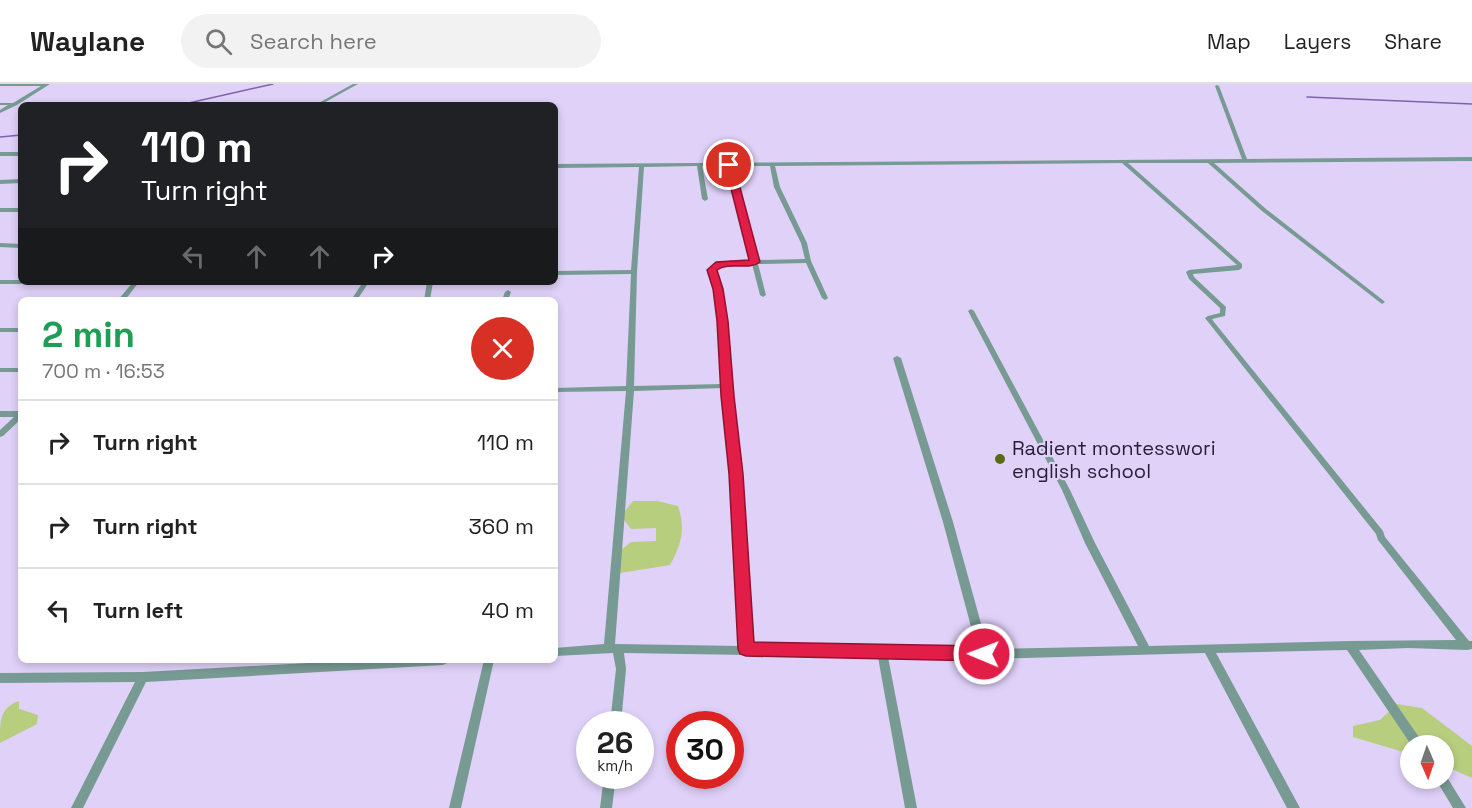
<!DOCTYPE html>
<html lang="en">
<head>
<meta charset="utf-8">
<style>
  :root { --surface:#fff; --page:#f2f2f2; --text:#222; --muted:#767676; --line:#e0e0e0 }
  body { margin:0; font-family:"Space Grotesk",sans-serif; background:var(--page); color:var(--text); height:100vh; display:flex; flex-direction:column; font-size:22px; white-space:nowrap }
  * { box-sizing:border-box; margin:0 }
  p { font-size:20px; color:var(--muted) }
  .icon { flex:none; width:33px; height:33px; fill:none; stroke:currentColor; stroke-width:2; stroke-linecap:round; stroke-linejoin:round }
  .map { position:relative; flex:1; overflow:hidden }
  .drawer { position:absolute; left:18px; top:213px; width:540px; height:366px; display:flex; flex-direction:column; background:var(--surface); border-radius:9px; box-shadow:0 3px 9px #0003 }
  .drawer>* { flex:none }
  .guide { position:absolute; left:18px; top:18px; width:540px; height:183px; border-radius:9px; box-shadow:0 3px 9px #0003; background:#202124; color:#fff; overflow:hidden }
  .needle { width:39px; rotate:178deg }
  .fabs { position:absolute; left:1400px; top:651px; display:grid; gap:12px }
  .fabs a { display:grid; place-items:center; width:54px; height:54px; border-radius:50%; background:var(--surface); box-shadow:0 3px 9px #0003; font-size:30px }
  .speed { position:absolute; left:576px; top:627px; display:flex; gap:12px; font-size:30px; font-weight:700; text-align:center }
  .speed>* { display:grid; place-content:center; width:78px; height:78px; border-radius:50%; background:var(--surface); box-shadow:0 3px 9px #0003; line-height:1 }
  .speed small { font-size:15px; font-weight:400 }
  .speed .limit { border:9px solid #d22; background:#fff; color:#111 }
  .pin { position:absolute; display:grid; place-items:center; width:51px; height:51px; color:#fff; margin:-26px; border:3px solid #fff; border-radius:50%; box-shadow:0 2px 6px #0007 }
  .me { position:absolute; width:66px; margin:-33px; rotate:271deg; stroke-linejoin:round; filter:drop-shadow(0 0 4px #0008) }
  .turn { display:flex; align-items:center; gap:21px; height:126px; padding:0 24px; font-size:27px }
  .turn .icon { width:78px; height:78px; stroke-width:2.5 }
  .turn b { display:block; font-size:42px; line-height:51px }
  .lanes { display:flex; align-items:center; height:57px; padding:0 24px; background:#0003; justify-content:center; gap:30px; direction:ltr }
  .lanes .off { opacity:.35 }
  .round { display:grid; place-items:center; flex:none; width:63px; height:63px; border-radius:32px; background:var(--page) }
  .headline { display:flex; align-items:center; justify-content:space-between; height:102px; padding:0 24px }
  h1 { font-size:36px; font-weight:700; line-height:45px; color:#1e9e55 }
  ul { padding:0; list-style:none }
  li { display:flex; align-items:center; gap:18px; height:84px; padding:0 24px; border-top:2px solid var(--line) }
  li div { flex:1 }
  li b { display:block; font-size:22px }
  li em { font-style:normal }
  header { display:flex; align-items:center; gap:36px; box-sizing:border-box; height:84px; padding:0 30px; background:var(--surface); border-bottom:2px solid var(--line) }
  header strong { font-size:28px }
  nav { display:flex; gap:33px; margin-inline-start:auto; font-size:21px }
  .search { width:420px; height:54px; background:var(--page); display:flex; align-items:center; gap:15px; box-sizing:border-box; padding:0 21px; border-radius:33px; color:var(--muted); font-size:22px }
  .map>svg:first-child { display:block }
  .green { fill:#b8ce7f }
  .lines { fill:none; stroke-linecap:round; stroke-linejoin:round }
  .stream { stroke:#7f62ab; stroke-width:1.5 }
  .street { fill:#779a93; fill-rule:evenodd }
  .route { fill:#e11d48; stroke:#92132f; stroke-width:1.5 }
  .poi-dot { fill:#586a16; stroke:#dfd1f8; stroke-width:2 }
  .labels { text-anchor:middle; stroke-width:4.5; stroke-linejoin:round; paint-order:stroke }
  .poi-label { font-size:20px; fill:#271d35; stroke:#dfd1f8; text-anchor:start }
</style>
</head>
<body>
<header>
<strong>Waylane</strong>
<div class="search"><svg class="icon" aria-label="search" viewBox="0 0 24 24"><circle cx="10" cy="10" r="6"/><path d="M15 15l6 6"/></svg>Search here</div>
<nav><a>Map</a><a>Layers</a><a>Share</a></nav>
</header>
<div class="map">
<svg width="1472" height="724" viewBox="0 0 1472 724">
  <rect width="100%" height="100%" fill="#dfd1f8"/>
  <g class="green">
    <path d="M633 417H657L678 422C686 445 681 461 670 481L620 489 621 466 631 458 656 457V444L631 445 621 432Z"/>
    <path d="M19 617V625L38 631 37 640 0 659C0 635 0 624 19 617Z"/>
    <path d="M1397 620 1422 624 1472 662V694L1443 681V662H1410V670L1353 653V642L1380 636Z"/>
  </g>
  <g class="lines">
    <g class="stream">
      <path d="M1307 13 1472 20"/>
      <path d="M180 21 273 0"/>
      <path d="M0 53 21 51"/>
    </g>
    <g class="street">
      <path d="M0 0H50L17 21 0 29V26L8 21H0V19H13L41 2H0Z"/>
      <path d="M353 0H358L320 21H315Z"/>
      <path d="M1217 1 1219 2 1247 75 1472 73V77L1214 79 1266 125 1384 217 1385 218 1382 220 1262 127 1208 79H1128L1242 180V184L1239 186 1193 190 1194 193 1226 223 1225 232 1212 235 1214 238 1383 447 1385 453 1469 557H1472V565L1467 566 1408 564 1359 566 1425 662H1412L1347 566 1216 569 1300 724H1287L1205 569 984 575 888 573 917 724H905L878 573 624 569 626 585 621 640H610L616 585 613 569 555 572V564L604 560 626 307 555 308V304L626 302 631 190 555 191V187L631 186 639 83 555 84V80L1242 75 1215 2ZM1122 79 1237 181 1189 186 1186 188 1189 195 1220 224V229L1208 232 1205 234 1376 450 1378 456 1456 556 1350 557 1149 562 1095 459 1070 406 974 227 971 225 968 227 1062 406 1085 459 1138 562 988 565 953 438 901 274 897 272 893 274 943 438 977 565 751 562 740 390 731 302 726 237 721 205 715 186C723 177 740 180 752 180L760 211 763 213 766 211 758 180 806 179 822 214 825 216 828 214 811 177 807 159 780 103 775 82ZM697 82 702 115 705 117 708 115 702 82H727L751 176C736 177 718 174 709 186 720 223 721 261 723 300L634 302 637 188 644 83ZM732 82H770L774 103 801 159 805 175 757 176ZM723 304 732 390 741 562 615 560 634 307Z"/>
      <rect x="0" y="68" width="21" height="4"/>
      <path d="M21 95V99L0 100V96Z"/>
      <rect x="0" y="124" width="21" height="4"/>
      <path d="M0 159 21 160V164L0 163Z"/>
      <path d="M0 196H21V198H24L21 200H0Z"/>
      <path d="M133 198H139L125 216H118Z"/>
      <path d="M363 198H369L357 216H351Z"/>
      <path d="M427 198H433L430 216H424Z"/>
      <path d="M508 206 511 208 508 216H502L505 208Z"/>
      <rect x="0" y="244" width="21" height="4"/>
      <rect x="0" y="284" width="21" height="4"/>
      <path d="M0 327H21V335L3 352 0 353V346L14 333H0Z"/>
      <path d="M362 576H448L447 579 443 581 146 598 83 724H71L135 598 0 599V589L143 588Z"/>
      <path d="M484 576H494L461 724H449Z"/>
      <path d="M1443 689 1445 690 1466 724H1453L1435 694H1443Z"/>
      <path d="M604 692H616L612 724H600Z"/>
    </g>
  </g>
  <path class="route" d="M729 78 734 81 760 178C749 187 729 177 717 186L723 205 728 237 734 312 743 390 754 558 984 562 990 565 992 570 990 575 984 577 746 572 740 570 738 565 729 390 721 312 717 237 713 205 707 186 716 178 749 176 725 81Z"/>
  <circle class="poi-dot" cx="1000" cy="375" r="6"/>
  <g class="labels">
    <g class="poi-label">
      <text x="1012" y="371">Radient montesswori<tspan x="1012" dy="23">english school</tspan></text>
    </g>
  </g>
</svg>
<div class="fabs">
<a><svg class="needle" viewBox="-14 -14 28 28"><path d="M0-13l5 13h-10z" fill="#e53935"/><path d="M0 13l5-13h-10z" fill="#767676"/></svg></a>
</div>
<div class="speed"><div>26<small>km/h</small></div><div class="limit">30</div></div>
<div class="pin" style="left:729px;top:81px;background:#d93025"><svg class="icon" aria-label="arrive" viewBox="0 0 24 24"><path d="M6 21V4h12l-3 4 3 4H6"/></svg></div>
<svg class="me" style="left:984px;top:570px" viewBox="-20 -20 40 40"><circle r="17" fill="#e11d48" stroke="#fff" stroke-width="3"/><path d="M0-11L8 9 0 5-8 9z" fill="#fff"/></svg>
<div class="guide">
<div class="turn"><svg class="icon" aria-label="right" viewBox="0 0 24 24"><path d="M7 20v-9h11M14 6l5 5-5 5"/></svg><div><b>110 m</b>Turn right</div></div>
<div class="lanes"><svg class="icon off" aria-label="left" viewBox="0 0 24 24"><path d="M17 20v-9H6M10 6l-5 5 5 5"/></svg><svg class="icon off" aria-label="ahead" viewBox="0 0 24 24"><path d="M12 20V5M6 11l6-6 6 6"/></svg><svg class="icon off" aria-label="ahead" viewBox="0 0 24 24"><path d="M12 20V5M6 11l6-6 6 6"/></svg><svg class="icon" aria-label="right" viewBox="0 0 24 24"><path d="M7 20v-9h11M14 6l5 5-5 5"/></svg></div>
</div>
<section class="drawer">
<div class="headline"><div><h1>2 min</h1><p>700 m · 16:53</p></div><a class="round" style="background:#d93025;color:#fff"><svg class="icon" aria-label="close" viewBox="0 0 24 24"><path d="M6 6l12 12M18 6L6 18"/></svg></a></div>
<ul>
<li><svg class="icon" aria-label="right" viewBox="0 0 24 24"><path d="M7 20v-9h11M14 6l5 5-5 5"/></svg><div><b>Turn right</b></div><em>110 m</em></li>
<li><svg class="icon" aria-label="right" viewBox="0 0 24 24"><path d="M7 20v-9h11M14 6l5 5-5 5"/></svg><div><b>Turn right</b></div><em>360 m</em></li>
<li><svg class="icon" aria-label="left" viewBox="0 0 24 24"><path d="M17 20v-9H6M10 6l-5 5 5 5"/></svg><div><b>Turn left</b></div><em>40 m</em></li>
</ul>
</section>
</div>
</body>
</html>
